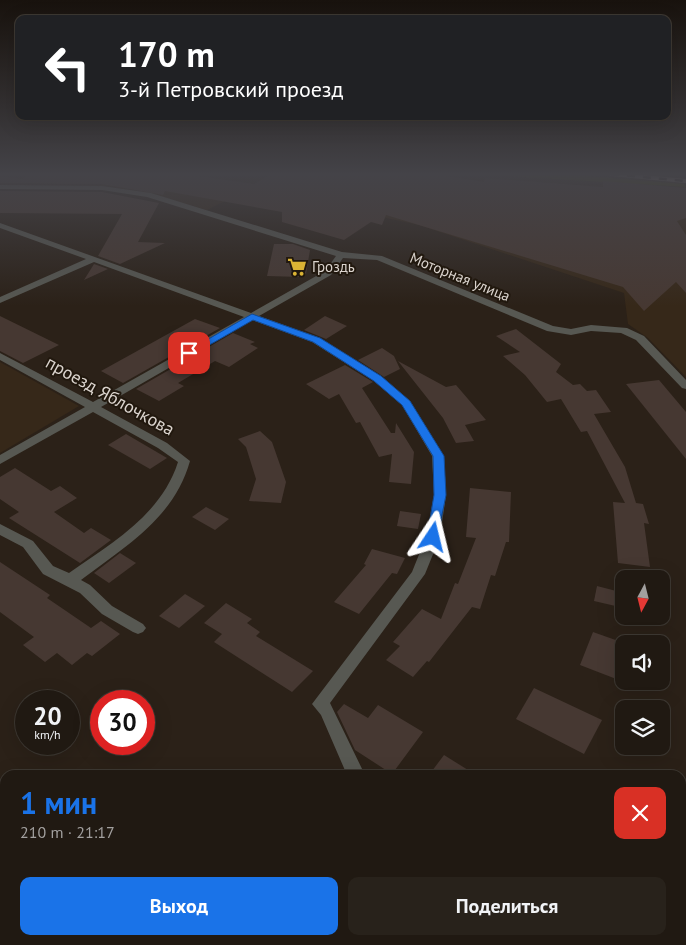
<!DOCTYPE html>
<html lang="ru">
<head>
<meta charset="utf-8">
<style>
  :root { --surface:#201912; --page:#28221b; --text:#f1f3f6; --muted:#a2a09f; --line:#3d3832; --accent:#1a73e8 }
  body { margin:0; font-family:"PT Sans",sans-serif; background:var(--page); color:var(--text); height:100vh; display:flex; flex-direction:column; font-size:19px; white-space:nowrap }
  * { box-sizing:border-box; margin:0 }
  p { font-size:16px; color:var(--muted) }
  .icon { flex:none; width:28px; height:28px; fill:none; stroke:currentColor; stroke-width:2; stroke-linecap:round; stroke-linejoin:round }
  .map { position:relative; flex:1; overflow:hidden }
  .sheet { position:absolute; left:0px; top:770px; width:686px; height:175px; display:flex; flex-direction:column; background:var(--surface); border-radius:15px 15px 0 0; box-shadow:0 5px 20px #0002,0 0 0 1px var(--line) }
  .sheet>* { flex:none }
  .banner { position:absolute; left:15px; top:15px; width:656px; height:105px; border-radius:10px; box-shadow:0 5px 20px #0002,0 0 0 1px var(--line); background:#202124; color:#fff; overflow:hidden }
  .needle { width:32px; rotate:187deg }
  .fabs { position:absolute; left:615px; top:570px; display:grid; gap:10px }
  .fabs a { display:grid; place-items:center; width:55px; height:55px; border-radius:10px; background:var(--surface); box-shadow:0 5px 20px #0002,0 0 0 1px var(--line); font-size:25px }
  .speed { position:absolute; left:15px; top:690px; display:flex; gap:10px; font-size:25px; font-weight:700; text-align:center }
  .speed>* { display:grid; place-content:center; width:65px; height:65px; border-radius:50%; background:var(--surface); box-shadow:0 5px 20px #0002,0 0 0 1px var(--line); line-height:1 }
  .speed small { font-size:12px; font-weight:400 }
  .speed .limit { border:8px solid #d22; background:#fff; color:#111 }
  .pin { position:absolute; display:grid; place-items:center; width:42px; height:42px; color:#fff; margin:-21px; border-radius:10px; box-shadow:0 2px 8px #0006 }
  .me { position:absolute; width:55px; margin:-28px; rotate:10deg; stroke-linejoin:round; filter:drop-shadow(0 0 4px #0008) }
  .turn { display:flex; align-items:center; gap:18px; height:105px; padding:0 20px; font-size:22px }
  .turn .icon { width:65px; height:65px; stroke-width:2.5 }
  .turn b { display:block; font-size:35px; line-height:42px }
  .round { display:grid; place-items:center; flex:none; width:52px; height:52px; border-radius:10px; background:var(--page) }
  .summary { display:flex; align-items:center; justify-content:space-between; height:85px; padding:0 20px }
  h1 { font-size:30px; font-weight:800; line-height:38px; color:var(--accent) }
  .action { display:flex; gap:10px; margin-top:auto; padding:10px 20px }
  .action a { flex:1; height:58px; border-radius:10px; background:var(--accent); color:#fff; font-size:20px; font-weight:800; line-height:58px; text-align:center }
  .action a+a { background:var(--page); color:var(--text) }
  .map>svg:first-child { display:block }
  .built { fill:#362819 }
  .green { fill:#444807 }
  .building { fill:#463832 }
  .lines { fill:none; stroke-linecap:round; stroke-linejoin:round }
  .street { fill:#575852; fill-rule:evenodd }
  .rail-casing { stroke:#a69e97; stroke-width:4 }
  .rail { stroke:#21180e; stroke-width:2.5; stroke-dasharray:8; stroke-linecap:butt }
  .route { fill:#1a73e8; stroke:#114b97 }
  .labels { text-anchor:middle; stroke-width:4; stroke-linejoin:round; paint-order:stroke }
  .far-poi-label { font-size:15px; fill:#dbd4ce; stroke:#21180e; text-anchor:start }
  .far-street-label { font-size:15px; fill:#dbd4ce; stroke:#21180e }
  .street-label { font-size:18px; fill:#dbd4ce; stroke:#21180e }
</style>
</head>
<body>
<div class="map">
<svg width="686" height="945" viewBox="0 0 686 945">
  <rect width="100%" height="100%" fill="#2b2118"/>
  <g class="built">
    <path d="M0 174H470L686 187V377L648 338 628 324 624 293 419 225 249 189 207 210 148 193 103 186 0 185Z"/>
    <path d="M565 174H686V184H684Z"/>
    <path d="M0 362 79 406 0 453Z"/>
    <path d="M5 801V912L0 907V805Z"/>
    <path d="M5 923V940H226L221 945H0V928Z"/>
  </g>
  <path class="green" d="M470 174H565L684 184 686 187Z"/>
  <g class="building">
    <path d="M28 174H185L254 184 271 174H436L484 182 485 178 603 187V181L686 188V218L677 221 686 235V293L676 282 644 311 623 287 386 215 382 225 371 222 344 240 282 222V212L165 191 163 195 102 184 0 183V176L22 179Z"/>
    <path d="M0 191 102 192 159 203 138 242 165 243 120 264 98 256 122 214 0 213Z"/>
    <path d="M274 244H293L310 250 306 274 301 277 267 276Z"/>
    <path d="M94 264 108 269 84 280Z"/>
    <path d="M0 316 59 345 23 363 0 351Z"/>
    <path d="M325 316 347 326 326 339 304 330Z"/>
    <path d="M195 319 220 328 123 383 101 371Z"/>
    <path d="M516 329 561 364 556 372 573 385 580 384 587 391 596 390 611 412 594 414 625 467 636 503 643 504 649 524 644 523 650 567 618 563 613 502 625 503 587 431 581 432 561 399 547 402 525 375 503 356 520 352 496 336Z"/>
    <path d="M233 333 255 342 250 344 258 348 229 367 215 361 178 383 184 386 159 401 136 389Z"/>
    <path d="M382 348 394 356 400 369 384 377 358 360Z"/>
    <path d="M398 361 446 387 456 385 486 420 465 425 474 441 456 443 443 418Z"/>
    <path d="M345 365 373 382 362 388 391 433H395L396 423 414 452 411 484 389 482 392 454 379 457 360 422 356 423 339 394 329 399 306 384Z"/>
    <path d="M659 380 686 412V459L626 384Z"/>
    <path d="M260 431 272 442 286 482 281 503 249 501 256 479 246 447 238 439Z"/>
    <path d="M126 434 167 458 150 469 108 445Z"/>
    <path d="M15 468 51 491 60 486 77 498 54 512 84 533 91 528 111 540 80 563 9 518 19 512 0 499V477Z"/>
    <path d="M470 488 511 492 509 542H506L495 576 491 575 480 609 472 607 429 662 427 661 413 677 386 660 400 646 393 642 422 609 441 619 455 583 458 584 476 538 466 537Z"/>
    <path d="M206 507 229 519 215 530 192 517Z"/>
    <path d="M400 511 421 514 418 529 397 526Z"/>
    <path d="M372 549 405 558 397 574 392 573 359 614 334 602 366 565 364 564Z"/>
    <path d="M120 553 136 563 109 583 94 573Z"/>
    <path d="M0 562 50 595 47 598 91 628 101 621 120 634 92 656 87 653 72 665 57 653 45 662 23 645 34 637 0 612Z"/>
    <path d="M597 586 624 593V608L594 601Z"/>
    <path d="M185 594 205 606 179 628 159 616Z"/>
    <path d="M226 603 252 619 247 623 260 632 256 636 313 671 292 692 214 642 222 634 204 623Z"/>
    <path d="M593 632 624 643V682L580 665Z"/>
    <path d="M534 688 602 720 584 754 516 719Z"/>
    <path d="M344 704 368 718 378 705 423 732 392 774 355 750 337 712Z"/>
    <path d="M444 755 476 775H429Z"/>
  </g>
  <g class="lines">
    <g class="street">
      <path d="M0 185 102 186 151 193 342 252 382 256 553 326 571 329 591 325 627 328 644 336 686 380V389L682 388 636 340 621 333 591 331 571 335 547 331 377 260 343 258 331 275 259 316 320 338 382 377 410 401 444 456 446 495 440 537 425 574 330 703 365 775H347L321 715 312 704 412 572 426 537 434 495 432 456 402 405 374 381 312 342 252 320 101 407 167 443 190 461C174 518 126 546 81 580L90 585 112 606 143 624 146 628 143 632 138 634 133 632 102 614 80 593 43 574 23 547 0 535V524L33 541 53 566 69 573C112 543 161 515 178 462L158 448 93 412 0 464V455L85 407 0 360V353L93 402 244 317 94 262 0 303V297L86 259 0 228V223L251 313 325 271 336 256 147 197 102 190 0 189Z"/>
      <path d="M243 940H265L263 945H240Z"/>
    </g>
    <g class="rail-casing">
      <path id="rail" d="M611 174 686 181"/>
    </g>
    <use href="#rail" class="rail"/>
  </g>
  <linearGradient id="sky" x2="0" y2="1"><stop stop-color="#18120d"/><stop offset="0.57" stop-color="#444348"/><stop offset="1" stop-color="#444348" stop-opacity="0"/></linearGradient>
  <rect width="686" height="306" fill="url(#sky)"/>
  <path class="route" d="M252 314 320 338 381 376 410 401 444 456 446 495 437 540 433 541 427 537 434 495 433 456 402 405 374 381 313 342 253 320 192 355 184 353Z"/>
  <defs>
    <g id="supermarket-bare" transform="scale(1.5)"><path d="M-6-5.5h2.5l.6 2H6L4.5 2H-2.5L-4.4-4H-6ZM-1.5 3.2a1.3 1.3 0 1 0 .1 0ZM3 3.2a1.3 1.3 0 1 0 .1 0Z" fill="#dab334" stroke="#21180e" stroke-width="2.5" paint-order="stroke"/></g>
  </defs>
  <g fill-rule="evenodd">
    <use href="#supermarket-bare" x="297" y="267"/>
  </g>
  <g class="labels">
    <g class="far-poi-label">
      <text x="312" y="272">Гроздь</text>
    </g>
    <g class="far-street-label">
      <text transform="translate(460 277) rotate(22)" y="5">Моторная улица</text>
    </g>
    <g class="street-label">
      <text transform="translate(110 396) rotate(29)" y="6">проезд Яблочкова</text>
    </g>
  </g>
</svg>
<div class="fabs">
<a><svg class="needle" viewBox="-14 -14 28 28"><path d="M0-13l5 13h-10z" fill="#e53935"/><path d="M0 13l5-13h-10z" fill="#a2a09f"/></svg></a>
<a><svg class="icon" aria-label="sound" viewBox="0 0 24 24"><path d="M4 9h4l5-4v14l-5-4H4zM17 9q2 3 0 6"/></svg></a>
<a><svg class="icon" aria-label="layers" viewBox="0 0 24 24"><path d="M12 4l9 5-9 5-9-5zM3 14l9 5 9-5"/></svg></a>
</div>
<div class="speed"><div>20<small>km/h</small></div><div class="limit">30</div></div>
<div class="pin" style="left:189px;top:353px;background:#d93025"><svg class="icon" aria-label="arrive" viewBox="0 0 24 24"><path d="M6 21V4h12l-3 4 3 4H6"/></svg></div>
<svg class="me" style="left:433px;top:537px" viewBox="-20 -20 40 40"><path d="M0-17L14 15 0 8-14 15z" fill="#1a73e8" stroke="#fff" stroke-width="4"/></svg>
<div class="banner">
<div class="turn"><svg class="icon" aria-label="left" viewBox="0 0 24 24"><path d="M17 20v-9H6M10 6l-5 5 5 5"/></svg><div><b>170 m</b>3-й Петровский проезд</div></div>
</div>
<section class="sheet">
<div class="summary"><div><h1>1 мин</h1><p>210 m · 21:17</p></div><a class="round" style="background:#d93025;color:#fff"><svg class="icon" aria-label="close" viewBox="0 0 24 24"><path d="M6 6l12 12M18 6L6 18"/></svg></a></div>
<div class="action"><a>Выход</a><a>Поделиться</a></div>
</section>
</div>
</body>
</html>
